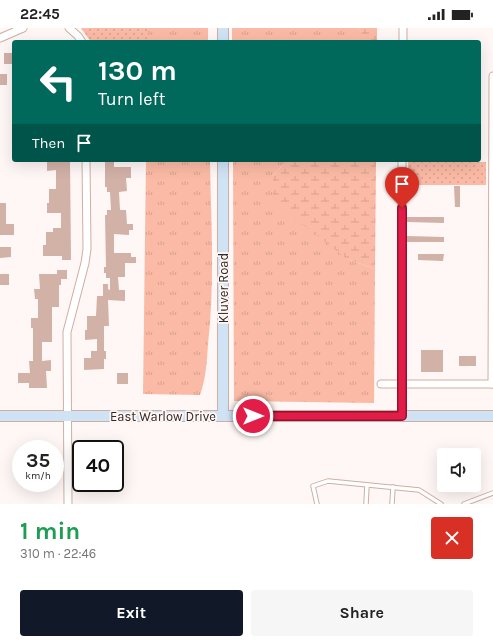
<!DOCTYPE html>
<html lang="en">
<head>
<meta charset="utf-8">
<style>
  :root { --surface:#fff; --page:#f6f6f6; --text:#222; --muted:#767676; --accent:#111827 }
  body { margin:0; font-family:Karla,sans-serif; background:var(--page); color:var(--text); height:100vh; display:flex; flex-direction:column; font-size:15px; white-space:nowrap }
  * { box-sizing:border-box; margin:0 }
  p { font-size:13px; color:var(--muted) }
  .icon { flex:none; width:22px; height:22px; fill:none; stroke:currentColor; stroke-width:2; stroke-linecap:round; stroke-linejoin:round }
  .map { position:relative; height:476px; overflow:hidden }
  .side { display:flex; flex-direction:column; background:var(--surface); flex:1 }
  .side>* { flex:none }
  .banner { position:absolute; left:12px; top:12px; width:469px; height:122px; border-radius:4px; box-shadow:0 4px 16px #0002; background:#00695c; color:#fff; overflow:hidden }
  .fabs { position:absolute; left:437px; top:420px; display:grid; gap:8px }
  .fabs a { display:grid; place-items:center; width:44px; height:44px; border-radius:4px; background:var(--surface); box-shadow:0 4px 16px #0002; font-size:20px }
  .speed { position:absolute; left:12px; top:412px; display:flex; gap:8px; font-size:20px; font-weight:700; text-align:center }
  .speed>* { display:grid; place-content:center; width:52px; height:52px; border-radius:50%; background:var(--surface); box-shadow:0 4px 16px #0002; line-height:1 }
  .speed small { font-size:10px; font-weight:400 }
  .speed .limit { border:2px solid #111; border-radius:6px; background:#fff; color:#111 }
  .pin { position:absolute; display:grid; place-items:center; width:34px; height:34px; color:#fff; margin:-41px -17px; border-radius:50% 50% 50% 0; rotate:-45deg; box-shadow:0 0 4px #0007 }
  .pin .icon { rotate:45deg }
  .me { position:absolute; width:44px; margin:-22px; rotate:90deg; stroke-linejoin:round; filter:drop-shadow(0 0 3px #0008) }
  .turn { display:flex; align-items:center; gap:14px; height:84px; padding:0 20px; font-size:18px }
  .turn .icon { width:52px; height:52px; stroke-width:2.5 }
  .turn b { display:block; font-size:28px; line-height:34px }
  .then { display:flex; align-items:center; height:38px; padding:0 20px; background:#0003; gap:8px; font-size:15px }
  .round { display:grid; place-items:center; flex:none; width:42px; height:42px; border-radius:4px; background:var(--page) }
  .headline { display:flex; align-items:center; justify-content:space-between; height:68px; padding:0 20px }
  h1 { font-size:24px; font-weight:700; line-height:30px; color:#1e9e55 }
  .action { display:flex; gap:8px; margin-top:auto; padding:8px 20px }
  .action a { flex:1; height:46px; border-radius:4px; background:var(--accent); color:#fff; font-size:16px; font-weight:700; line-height:46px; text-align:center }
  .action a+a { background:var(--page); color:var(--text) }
  .status { display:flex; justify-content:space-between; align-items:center; height:28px; padding:0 20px; background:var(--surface); direction:ltr }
  .status svg { height:11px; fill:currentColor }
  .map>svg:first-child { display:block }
  .grass { fill:url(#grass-tufts) }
  .wetland { fill:url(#wetland-marsh) }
  .park { fill:url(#park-dots) }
  .building { fill:#d2b1a7 }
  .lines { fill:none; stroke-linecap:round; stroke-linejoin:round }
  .lane-casing { stroke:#cfaea3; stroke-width:5.5 }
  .street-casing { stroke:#cfaea3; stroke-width:9 }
  .secondary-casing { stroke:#cfaea3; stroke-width:12 }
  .lane { stroke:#fff; stroke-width:3.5 }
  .street { stroke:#fff; stroke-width:7 }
  .secondary { stroke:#d0e3f5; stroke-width:10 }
  .route-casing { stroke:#92132f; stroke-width:10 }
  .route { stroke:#e11d48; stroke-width:7 }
  .labels { text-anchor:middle; stroke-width:3.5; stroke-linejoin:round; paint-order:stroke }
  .street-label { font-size:13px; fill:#352824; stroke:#fef7f5 }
</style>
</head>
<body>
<div class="status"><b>22:45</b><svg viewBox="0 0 49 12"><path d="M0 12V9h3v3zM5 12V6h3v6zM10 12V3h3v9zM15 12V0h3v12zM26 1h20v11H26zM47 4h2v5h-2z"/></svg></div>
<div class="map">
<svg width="493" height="476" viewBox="0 0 493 476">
  <defs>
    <pattern id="grass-tufts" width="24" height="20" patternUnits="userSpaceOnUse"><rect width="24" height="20" fill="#fbbaa5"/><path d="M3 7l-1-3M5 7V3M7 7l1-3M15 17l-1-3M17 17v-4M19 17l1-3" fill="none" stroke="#d8a08e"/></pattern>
    <pattern id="wetland-marsh" width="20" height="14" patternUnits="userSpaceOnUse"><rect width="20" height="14" fill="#fbbaa5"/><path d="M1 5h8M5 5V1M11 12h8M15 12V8" fill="none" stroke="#d8a08e"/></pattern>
    <pattern id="park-dots" width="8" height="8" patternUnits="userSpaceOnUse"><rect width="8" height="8" fill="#fbbaa5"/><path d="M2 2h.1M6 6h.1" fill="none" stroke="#d8a08e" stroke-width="1.8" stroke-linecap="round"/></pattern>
  </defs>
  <rect width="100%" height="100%" fill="#fef7f5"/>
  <g class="grass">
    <rect x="147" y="0" width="61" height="14"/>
    <path d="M232 0H359L367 14H232Z"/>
    <path d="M146 132H210C211 193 215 255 208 316 207 333 206 350 200 367L143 366Z"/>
    <path d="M233 132H287L273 148 347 231 375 241 374 375 234 373Z"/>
  </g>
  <g class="wetland">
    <path d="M359 0H377V14H366Z"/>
    <path d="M287 132H376L375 241 347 231 273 173V148Z"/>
  </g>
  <g class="park">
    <path d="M81 0H147V14H91Z"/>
    <rect x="408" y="134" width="78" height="23"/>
  </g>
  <g class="building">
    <rect x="4" y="25" width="10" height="11"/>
    <rect x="0" y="46" width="7" height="11"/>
    <path d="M47 132H70L71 232H62V228H43V217H46V204H53V200H61V185H47V175H49V161H56V142L47 143Z"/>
    <path d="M105 132H114V139H131V150H126L127 163 119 164 120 182H126L127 196H133V202H129V207L114 206V225H131V229H136V235H125V249H118L119 262H125V273L108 272 109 298H104V323H106V331H104V341L84 342V330H91V323H97V311L85 312V302H87V288H96L97 268H103V256H108V261L110 262V250H106V245H104V239H106L105 187H107V182H111L110 164H107V159H105Z"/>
    <path d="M454 158H460V179H455Z"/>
    <path d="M0 175H6V196H14V207H0Z"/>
    <path d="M407 189H444V195L407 194Z"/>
    <path d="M407 208 444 209V214H407Z"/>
    <path d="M0 219H11V229L0 230Z"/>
    <path d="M418 226H444L443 233 418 232Z"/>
    <path d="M57 242H67V251H61V257H59V279H52V314H42V333L51 332V343H46L47 360H29V355H18V345H30L29 333H33V300H31V290H38V271H35L34 261H40L39 246H57Z"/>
    <rect x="0" y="246" width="9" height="11"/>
    <rect x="421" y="322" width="22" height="22"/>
    <rect x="459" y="328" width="17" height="10"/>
    <rect x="117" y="345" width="11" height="11"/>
  </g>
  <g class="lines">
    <g class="lane-casing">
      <g id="lane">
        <path d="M317 476 313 458 328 453 419 462 441 476"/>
        <path d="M366 476 367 457"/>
        <path d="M392 476 393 459"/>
        <path d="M464 476 493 465"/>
      </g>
    </g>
    <g class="street-casing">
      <g id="street">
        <path d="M69 0 78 8 82 14"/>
        <path d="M0 10 23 0"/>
        <path d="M403 14V0"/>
        <path d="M381 356H493"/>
        <path d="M492 356 493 48"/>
        <path d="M402 389V132"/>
        <path d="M68 476 67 304 85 235 87 221 86 132"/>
      </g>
    </g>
    <g class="secondary-casing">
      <g id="secondary">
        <path d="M223 14V0"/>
        <path d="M0 388H493"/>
        <path d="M223 388V132"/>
      </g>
    </g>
    <use href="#lane" class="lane"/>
    <use href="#street" class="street"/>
    <use href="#secondary" class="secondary"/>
  </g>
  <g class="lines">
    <g class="route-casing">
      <path id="route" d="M253 388H402V180"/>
    </g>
    <use href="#route" class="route"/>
  </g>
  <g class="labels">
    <g class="street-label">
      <text transform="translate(223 260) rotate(-90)" y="5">Kluver Road</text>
      <text x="163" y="393">East Warlow Drive</text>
    </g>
  </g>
</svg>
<div class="fabs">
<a><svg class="icon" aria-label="sound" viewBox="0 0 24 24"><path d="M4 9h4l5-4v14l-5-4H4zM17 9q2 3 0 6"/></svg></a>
</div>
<div class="speed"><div>35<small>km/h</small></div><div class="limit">40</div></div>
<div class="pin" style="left:402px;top:180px;background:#d93025"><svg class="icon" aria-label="arrive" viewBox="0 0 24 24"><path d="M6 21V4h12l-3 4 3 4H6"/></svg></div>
<svg class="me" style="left:253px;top:388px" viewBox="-20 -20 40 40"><circle r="17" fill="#e11d48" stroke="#fff" stroke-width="3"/><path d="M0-11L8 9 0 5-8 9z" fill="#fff"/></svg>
<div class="banner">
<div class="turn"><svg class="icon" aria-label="left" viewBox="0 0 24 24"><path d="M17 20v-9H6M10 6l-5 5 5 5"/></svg><div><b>130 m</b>Turn left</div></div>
<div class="then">Then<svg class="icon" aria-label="arrive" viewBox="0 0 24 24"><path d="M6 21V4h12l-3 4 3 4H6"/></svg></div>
</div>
</div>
<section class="side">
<div class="headline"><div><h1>1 min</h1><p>310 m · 22:46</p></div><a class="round" style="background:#d93025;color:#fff"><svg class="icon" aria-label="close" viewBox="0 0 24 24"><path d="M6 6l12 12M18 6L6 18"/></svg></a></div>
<div class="action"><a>Exit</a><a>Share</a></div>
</section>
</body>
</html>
